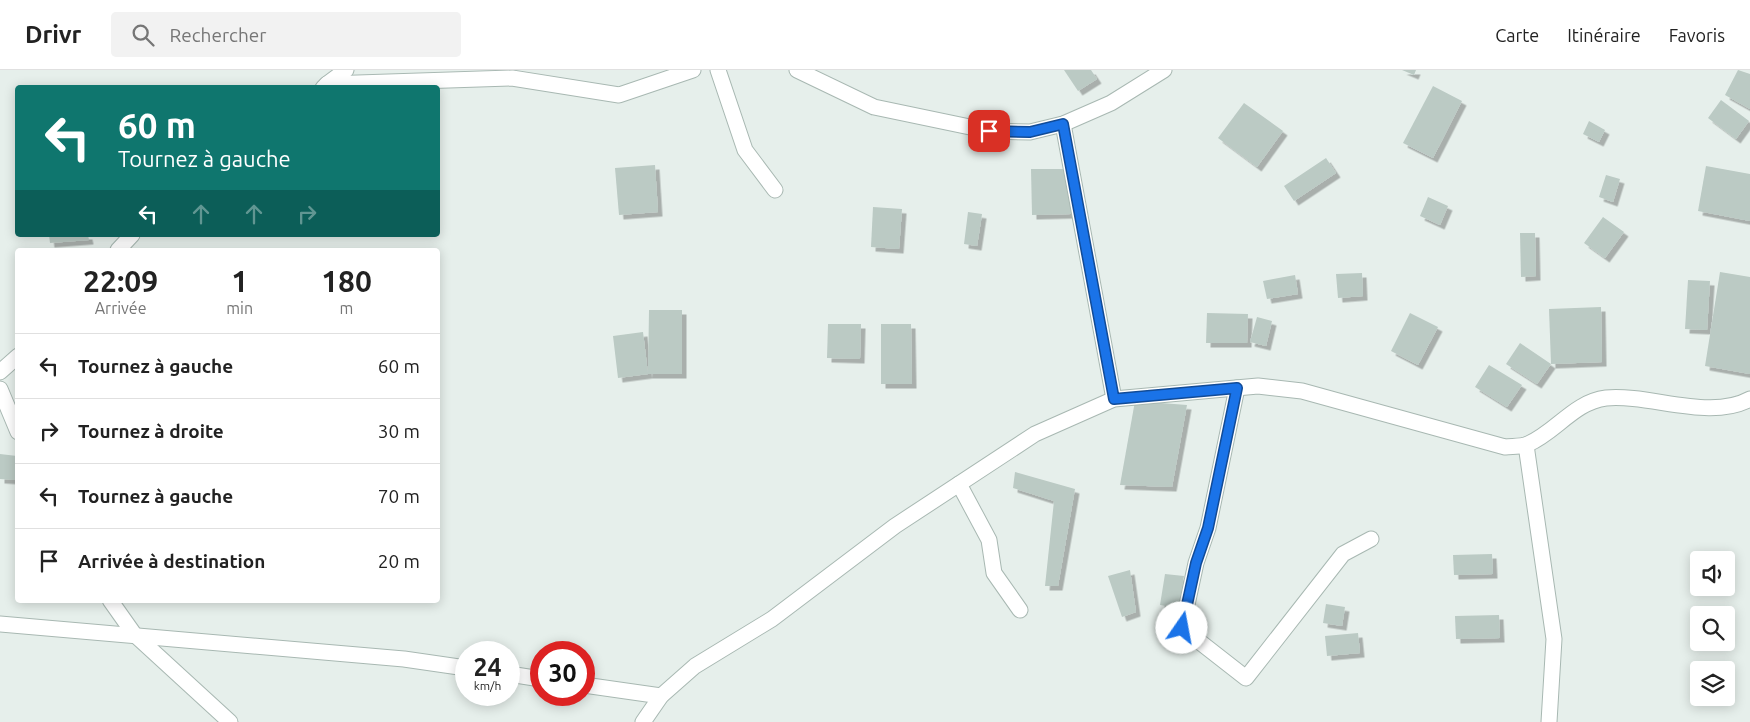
<!DOCTYPE html>
<html lang="fr">
<head>
<meta charset="utf-8">
<style>
  :root { --surface:#fff; --page:#f2f2f2; --text:#222; --muted:#767676; --line:#e0e0e0 }
  body { margin:0; font-family:Ubuntu,sans-serif; background:var(--page); color:var(--text); height:100vh; display:flex; flex-direction:column; font-size:19px; white-space:nowrap }
  * { box-sizing:border-box; margin:0 }
  p { font-size:16px; color:var(--muted) }
  .icon { flex:none; width:28px; height:28px; fill:none; stroke:currentColor; stroke-width:2; stroke-linecap:round; stroke-linejoin:round }
  .map { position:relative; flex:1; overflow:hidden }
  .side { position:absolute; left:15px; top:178px; width:425px; height:355px; display:flex; flex-direction:column; background:var(--surface); border-radius:5px; box-shadow:0 2px 12px #0003 }
  .side>* { flex:none }
  .banner { position:absolute; left:15px; top:15px; width:425px; height:152px; border-radius:5px; box-shadow:0 2px 12px #0003; background:#0f766e; color:#fff; overflow:hidden }
  .tools { position:absolute; left:1690px; top:481px; display:grid; gap:10px }
  .tools a { display:grid; place-items:center; width:45px; height:45px; border-radius:5px; background:var(--surface); box-shadow:0 2px 12px #0003; font-size:25px }
  .speed { position:absolute; left:455px; top:571px; display:flex; gap:10px; font-size:25px; font-weight:700; text-align:center }
  .speed>* { display:grid; place-content:center; width:65px; height:65px; border-radius:50%; background:var(--surface); box-shadow:0 2px 12px #0003; line-height:1 }
  .speed small { font-size:12px; font-weight:400 }
  .speed .limit { border:8px solid #d22; background:#fff; color:#111 }
  .pin { position:absolute; display:grid; place-items:center; width:42px; height:42px; color:#fff; margin:-21px; border-radius:10px; box-shadow:0 2px 8px #0006 }
  .me { position:absolute; width:55px; margin:-28px; rotate:12deg; stroke-linejoin:round; filter:drop-shadow(0 0 4px #0008) }
  .turn { display:flex; align-items:center; gap:18px; height:105px; padding:0 20px; font-size:22px }
  .turn .icon { width:65px; height:65px; stroke-width:2.5 }
  .turn b { display:block; font-size:35px; line-height:42px }
  .lanes { display:flex; align-items:center; height:48px; padding:0 20px; background:#0003; justify-content:center; gap:25px; direction:ltr }
  .lanes .off { opacity:.35 }
  .eta { display:flex; justify-content:space-evenly; align-items:center; height:85px; text-align:center }
  .eta b { font-size:30px; font-weight:600; line-height:35px }
  ul { padding:0; list-style:none }
  li { display:flex; align-items:center; gap:15px; height:65px; padding:0 20px; border-top:1px solid var(--line) }
  li div { flex:1 }
  li b { display:block; font-size:19px }
  li em { font-style:normal }
  header { display:flex; align-items:center; gap:30px; box-sizing:border-box; height:70px; padding:0 25px; background:var(--surface); border-bottom:1px solid var(--line) }
  header strong { font-size:24px }
  nav { display:flex; gap:28px; margin-inline-start:auto; font-size:18px }
  .search { width:350px; height:45px; background:var(--page); display:flex; align-items:center; gap:12px; box-sizing:border-box; padding:0 18px; border-radius:5px; color:var(--muted); font-size:19px }
  .map>svg:first-child { display:block }
  .building { fill:#bbcac4; filter:url(#shadow) }
  .lines { fill:none; stroke-linecap:round; stroke-linejoin:round }
  .minor-casing { stroke:#a8b8b2; stroke-width:17 }
  .minor { stroke:#fff; stroke-width:15 }
  .route-casing { stroke:#114b97; stroke-width:12 }
  .route { stroke:#1a73e8; stroke-width:9 }
</style>
</head>
<body>
<header>
<strong>Drivr</strong>
<div class="search"><svg class="icon" aria-label="search" viewBox="0 0 24 24"><circle cx="10" cy="10" r="6"/><path d="M15 15l6 6"/></svg>Rechercher</div>
<nav><a>Carte</a><a>Itinéraire</a><a>Favoris</a></nav>
</header>
<div class="map">
<svg width="1750" height="652" viewBox="0 0 1750 652">
  <defs>
    <filter id="shadow"><feDropShadow dx="4.5" dy="4.5" stdDeviation="0" flood-color="#0004"/></filter>
  </defs>
  <rect width="100%" height="100%" fill="#e6efeb"/>
  <g class="building">
    <path d="M1064 0H1091L1097 9 1078 21Z"/>
    <path d="M1402 0H1416L1414 5Z"/>
    <path d="M1738 0 1750 4V39L1725 25Z"/>
    <path d="M1433 16 1462 31 1433 88 1403 73Z"/>
    <path d="M1721 30 1749 51 1736 69 1708 48Z"/>
    <path d="M1244 33 1283 61 1257 97 1218 68Z"/>
    <path d="M1589 51 1605 60 1599 72 1583 64Z"/>
    <path d="M1326 88 1336 103 1294 131 1284 116Z"/>
    <path d="M655 95 658 142 619 145 615 98Z"/>
    <path d="M1706 96 1750 104V151L1698 141Z"/>
    <path d="M1031 99H1070L1071 144 1032 145Z"/>
    <path d="M1606 105 1620 109 1613 132 1599 127Z"/>
    <path d="M1428 127 1448 136 1440 155 1420 146Z"/>
    <path d="M873 137 902 139 899 179 871 177Z"/>
    <path d="M968 142 982 144 977 176 964 174Z"/>
    <path d="M1603 147 1624 162 1605 188 1584 173Z"/>
    <path d="M1520 163H1535L1536 206 1521 207Z"/>
    <path d="M49 165H88L89 170 50 173Z"/>
    <path d="M1720 202 1750 207V304L1705 296Z"/>
    <path d="M1362 203 1363 226 1338 228 1336 204Z"/>
    <path d="M1295 205 1298 224 1267 229 1263 211Z"/>
    <path d="M1688 210 1710 211 1707 260 1685 259Z"/>
    <path d="M1601 237 1602 292 1551 294 1549 239Z"/>
    <path d="M649 240H682V304H648L618 308 613 266 643 262 648 304Z"/>
    <path d="M1207 243 1248 244 1247 273H1206Z"/>
    <path d="M1410 243 1438 257 1418 295 1391 281Z"/>
    <path d="M1257 247 1272 251 1266 276 1250 272Z"/>
    <path d="M828 254H861L860 289 827 288Z"/>
    <path d="M881 254H911L912 314H881Z"/>
    <path d="M1520 273 1551 294 1537 314 1506 294Z"/>
    <path d="M1489 295 1522 315 1507 337 1475 317Z"/>
    <path d="M1135 331 1187 335 1172 417 1120 415Z"/>
    <path d="M0 384 17 386 15 410 0 409Z"/>
    <path d="M1015 402 1075 419 1058 516H1045L1054 431 1013 418Z"/>
    <path d="M1492 484 1493 504 1454 505 1453 485Z"/>
    <path d="M1130 500 1136 542 1122 547 1108 506Z"/>
    <path d="M1165 504 1184 506 1178 538 1160 535Z"/>
    <path d="M1326 534 1345 537 1342 556 1323 553Z"/>
    <path d="M1499 545 1500 568 1456 569 1455 546Z"/>
    <path d="M1358 563 1360 583 1327 586 1325 566Z"/>
  </g>
  <g class="lines">
    <g class="minor-casing">
      <g id="minor">
        <path d="M718 0 745 80 775 120"/>
        <path d="M797 0 874 37 989 61 1030 62 1063 54 1111 33 1164 0"/>
        <path d="M327 14 346 0"/>
        <path d="M323 18 327 14 512 8 619 25 693 0"/>
        <path d="M1063 54 1114 329"/>
        <path d="M118 180 132 165"/>
        <path d="M0 302 18 286"/>
        <path d="M1237 318 1208 458 1196 493 1182 558 1246 608 1343 484 1371 469"/>
        <path d="M0 319 18 362"/>
        <path d="M1526 375 1554 569 1549 652"/>
        <path d="M959 414 989 470 994 503 1020 540"/>
        <path d="M110 530 134 564 230 652"/>
        <path d="M0 554 404 589 466 598"/>
        <path d="M509 604 541 609"/>
        <path d="M584 615 661 626"/>
        <path d="M643 652 661 626 695 596 772 549 895 456 1035 364 1114 329 1258 316 1302 321 1505 377C1512 376 1521 377 1528 374 1556 362 1574 332 1606 328 1651 324 1710 351 1750 329"/>
      </g>
    </g>
    <use href="#minor" class="minor"/>
  </g>
  <g class="lines">
    <g class="route-casing">
      <path id="route" d="M989 61 1030 62 1063 54 1114 329 1237 318 1208 458 1196 493 1182 558"/>
    </g>
    <use href="#route" class="route"/>
  </g>
</svg>
<div class="tools">
<a><svg class="icon" aria-label="sound" viewBox="0 0 24 24"><path d="M4 9h4l5-4v14l-5-4H4zM17 9q2 3 0 6"/></svg></a>
<a><svg class="icon" aria-label="search" viewBox="0 0 24 24"><circle cx="10" cy="10" r="6"/><path d="M15 15l6 6"/></svg></a>
<a><svg class="icon" aria-label="layers" viewBox="0 0 24 24"><path d="M12 4l9 5-9 5-9-5zM3 14l9 5 9-5"/></svg></a>
</div>
<div class="speed"><div>24<small>km/h</small></div><div class="limit">30</div></div>
<div class="pin" style="left:989px;top:61px;background:#d93025"><svg class="icon" aria-label="arrive" viewBox="0 0 24 24"><path d="M6 21V4h12l-3 4 3 4H6"/></svg></div>
<svg class="me" style="left:1182px;top:558px" viewBox="-20 -20 40 40"><circle r="19" fill="#fff"/><path d="M0-13L10 11 0 6-10 11z" fill="#1a73e8"/></svg>
<div class="banner">
<div class="turn"><svg class="icon" aria-label="left" viewBox="0 0 24 24"><path d="M17 20v-9H6M10 6l-5 5 5 5"/></svg><div><b>60 m</b>Tournez à gauche</div></div>
<div class="lanes"><svg class="icon" aria-label="left" viewBox="0 0 24 24"><path d="M17 20v-9H6M10 6l-5 5 5 5"/></svg><svg class="icon off" aria-label="ahead" viewBox="0 0 24 24"><path d="M12 20V5M6 11l6-6 6 6"/></svg><svg class="icon off" aria-label="ahead" viewBox="0 0 24 24"><path d="M12 20V5M6 11l6-6 6 6"/></svg><svg class="icon off" aria-label="right" viewBox="0 0 24 24"><path d="M7 20v-9h11M14 6l5 5-5 5"/></svg></div>
</div>
<section class="side">
<div class="eta">
<div><b>22:09</b><p>Arrivée</p></div>
<div><b>1</b><p>min</p></div>
<div><b>180</b><p>m</p></div>
</div>
<ul>
<li><svg class="icon" aria-label="left" viewBox="0 0 24 24"><path d="M17 20v-9H6M10 6l-5 5 5 5"/></svg><div><b>Tournez à gauche</b></div><em>60 m</em></li>
<li><svg class="icon" aria-label="right" viewBox="0 0 24 24"><path d="M7 20v-9h11M14 6l5 5-5 5"/></svg><div><b>Tournez à droite</b></div><em>30 m</em></li>
<li><svg class="icon" aria-label="left" viewBox="0 0 24 24"><path d="M17 20v-9H6M10 6l-5 5 5 5"/></svg><div><b>Tournez à gauche</b></div><em>70 m</em></li>
<li><svg class="icon" aria-label="arrive" viewBox="0 0 24 24"><path d="M6 21V4h12l-3 4 3 4H6"/></svg><div><b>Arrivée à destination</b></div><em>20 m</em></li>
</ul>
</section>
</div>
</body>
</html>
